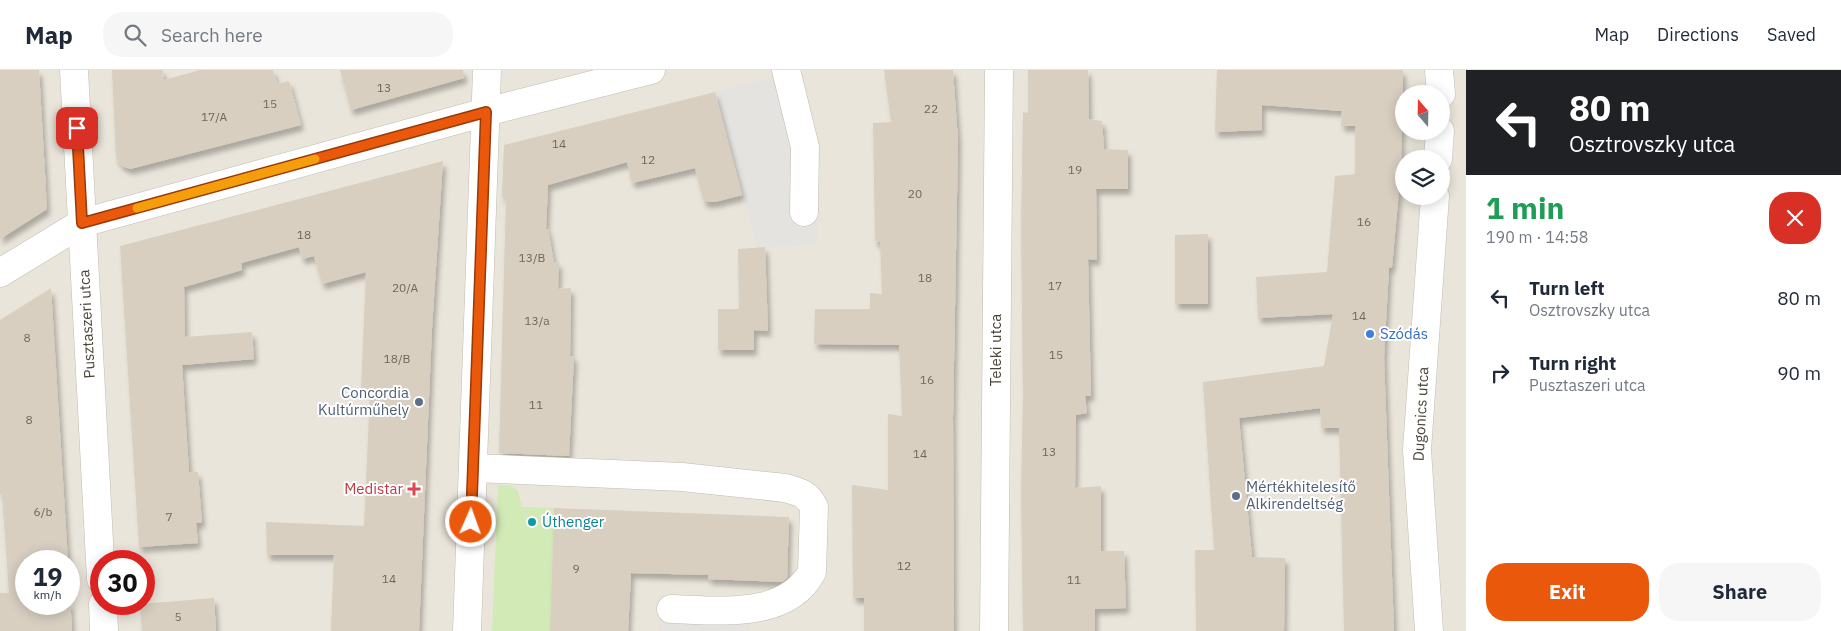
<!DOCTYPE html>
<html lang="en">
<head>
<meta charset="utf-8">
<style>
  :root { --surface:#fff; --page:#f6f6f7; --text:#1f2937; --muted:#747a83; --line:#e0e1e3; --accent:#ea580c }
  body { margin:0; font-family:"IBM Plex Sans",sans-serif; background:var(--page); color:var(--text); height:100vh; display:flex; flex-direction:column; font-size:19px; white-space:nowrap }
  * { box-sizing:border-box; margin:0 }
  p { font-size:16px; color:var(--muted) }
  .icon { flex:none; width:28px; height:28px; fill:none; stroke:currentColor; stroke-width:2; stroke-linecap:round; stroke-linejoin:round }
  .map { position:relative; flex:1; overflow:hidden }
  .side { display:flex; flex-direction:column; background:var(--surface); width:375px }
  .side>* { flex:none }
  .top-card { background:#202124; color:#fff; overflow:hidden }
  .needle { width:32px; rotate:340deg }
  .fabs { position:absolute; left:1395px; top:15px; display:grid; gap:10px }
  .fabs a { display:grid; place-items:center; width:55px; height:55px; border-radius:50%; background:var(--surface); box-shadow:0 2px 12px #0003; font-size:25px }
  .speed { position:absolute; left:15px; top:480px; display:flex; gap:10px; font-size:25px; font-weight:700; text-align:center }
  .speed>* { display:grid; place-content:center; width:65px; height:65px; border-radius:50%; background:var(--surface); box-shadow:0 2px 12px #0003; line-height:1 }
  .speed small { font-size:12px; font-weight:400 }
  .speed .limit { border:8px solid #d22; background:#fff; color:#111 }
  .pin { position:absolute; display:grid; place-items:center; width:42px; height:42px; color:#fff; margin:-21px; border-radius:10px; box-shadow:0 2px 8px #0006 }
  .me { position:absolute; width:55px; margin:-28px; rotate:2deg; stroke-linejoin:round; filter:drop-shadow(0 0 4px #0008) }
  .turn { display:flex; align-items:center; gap:18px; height:105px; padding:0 20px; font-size:22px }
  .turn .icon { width:65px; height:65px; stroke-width:2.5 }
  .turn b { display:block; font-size:35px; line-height:42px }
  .round { display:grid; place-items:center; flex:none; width:52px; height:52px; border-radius:20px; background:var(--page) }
  .summary { display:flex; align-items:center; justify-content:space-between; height:85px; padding:0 20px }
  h1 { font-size:30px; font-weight:800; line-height:38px; color:#1e9e55 }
  .action { display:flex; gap:10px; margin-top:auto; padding:10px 20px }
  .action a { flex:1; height:58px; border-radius:20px; background:var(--accent); color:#fff; font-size:20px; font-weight:800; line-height:58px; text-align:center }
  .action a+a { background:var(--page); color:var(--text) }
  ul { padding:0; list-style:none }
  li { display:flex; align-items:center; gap:15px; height:75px; padding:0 20px }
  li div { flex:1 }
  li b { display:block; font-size:19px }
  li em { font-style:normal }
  header { display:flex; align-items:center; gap:30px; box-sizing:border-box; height:70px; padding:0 25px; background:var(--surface); border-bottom:1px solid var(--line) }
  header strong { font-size:24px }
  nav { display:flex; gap:28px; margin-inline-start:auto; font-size:18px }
  .search { width:350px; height:45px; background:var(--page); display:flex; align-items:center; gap:12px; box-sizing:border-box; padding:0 18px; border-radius:20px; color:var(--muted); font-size:19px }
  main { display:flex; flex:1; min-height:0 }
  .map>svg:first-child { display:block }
  .residential { fill:#eae5da; fill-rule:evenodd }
  .green { fill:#d2eab5 }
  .parking { fill:#e5e3e0 }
  .building { fill:#d8cfc1; filter:url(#shadow) }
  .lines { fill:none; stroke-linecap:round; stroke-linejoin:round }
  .minor-casing { stroke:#c2bbae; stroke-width:29 }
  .minor { stroke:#fff; stroke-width:28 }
  .route-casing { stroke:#983908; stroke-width:12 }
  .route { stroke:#ea580c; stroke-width:9 }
  .slow { stroke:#f59e0b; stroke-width:9 }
  .shop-dot { fill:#3f7fe0; stroke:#fff; stroke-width:2 }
  .service-dot { fill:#5c6f8a; stroke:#fff; stroke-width:2 }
  .health-dot { fill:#e0444e; stroke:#fff; stroke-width:2 }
  .culture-dot { fill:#0f9aa8; stroke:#fff; stroke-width:2 }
  .labels { text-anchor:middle; stroke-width:4; stroke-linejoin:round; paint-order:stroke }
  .number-label { font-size:12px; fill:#6e675b }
  .street-label { font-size:15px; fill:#4b4439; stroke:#fff }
  .shop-label { font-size:15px; fill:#366cbe; stroke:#fff; text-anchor:start }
  .service-label { font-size:15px; fill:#4e5e75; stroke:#fff; text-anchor:end }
  .health-label { font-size:15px; fill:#be3a42; stroke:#fff; text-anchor:end }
  .culture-label { font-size:15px; fill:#0d838f; stroke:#fff; text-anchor:start }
</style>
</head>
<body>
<header>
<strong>Map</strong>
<div class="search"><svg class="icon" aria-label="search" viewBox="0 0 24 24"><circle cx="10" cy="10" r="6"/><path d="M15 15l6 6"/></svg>Search here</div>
<nav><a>Map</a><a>Directions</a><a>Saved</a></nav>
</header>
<main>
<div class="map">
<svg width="1466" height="561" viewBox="0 0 1466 561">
  <defs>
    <filter id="shadow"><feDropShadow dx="3" dy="5.5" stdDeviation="2.5" flood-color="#0004"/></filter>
  </defs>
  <rect width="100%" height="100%" fill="#f6f3ec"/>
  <path class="residential" d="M0 0H1466V561H0ZM1404 24H1441V61H1404ZM1404 89H1441V126H1404ZM26 491H69V534H26ZM101 491H144V534H101Z"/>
  <path class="green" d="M498 415H510L518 421 522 437 554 438 550 561H492Z"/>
  <g class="parking">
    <path d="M798 0 819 85 817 175 758 178 742 125 715 22Z"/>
    <path d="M660 525 750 527 749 561H659Z"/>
  </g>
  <g class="building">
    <path d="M0 0H39L47 139 0 169Z"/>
    <path d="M112 0H163L164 10 200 0H273L277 14 289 11 301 55 130 99 122 96 116 88Z"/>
    <path d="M340 0H463L464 8 351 40Z"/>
    <path d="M884 0H953L958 71 953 348 954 561H864V528H853L852 415 888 420V344L902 346 899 275 814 274 815 239H870V223L882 224 880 172 875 171 873 53 891 52Z"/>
    <path d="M1028 0H1088L1089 49 1102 51 1104 79 1128 80V119H1096L1097 190 1088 189 1091 326H1085L1087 343 1076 345 1075 418 1101 416V481H1124L1126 538 1095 539V561H1023L1021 424 1023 327 1021 158 1023 42 1028 43Z"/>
    <path d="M1217 0H1403L1401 99 1392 197 1389 198 1384 287 1394 561H1344L1339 358H1321L1320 338 1239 348 1252 487 1285 488 1284 561H1196L1195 480H1214L1203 312 1324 296 1333 244 1258 248 1256 207 1327 202 1335 106 1355 104V56H1341L1342 41 1262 35V60L1215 62Z"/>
    <path d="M715 22 742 125 715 132H704L695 98 632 113 627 92 548 115 546 159H548L554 193 559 192 558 219 571 218 570 286H574L569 386 499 383 506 127H502L504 75Z"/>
    <path d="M443 91 432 258 419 561H331L334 485H267L266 452 364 456 370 321 361 320 366 202 322 214 314 186 302 189 299 177 241 193 242 200 184 217 185 267 252 262 254 289 182 295 189 402H198L202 453H196L198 473 139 477 120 176Z"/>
    <path d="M1208 164V234H1175V165Z"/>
    <path d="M765 177 768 261 754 260V280H718V239H739L738 179Z"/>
    <path d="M51 218 68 491H26V534H69V507L72 561H0V523H9L2 424H0V250Z"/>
    <path d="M554 438 789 447 787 508 782 512 708 509 709 505 631 503 628 561H550Z"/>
    <path d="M214 528 216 561H142L140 534Z"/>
  </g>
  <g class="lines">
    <g class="minor-casing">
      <g id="minor">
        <path d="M74 0 101 509"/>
        <path d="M786 0 805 77 804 142"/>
        <path d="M1439 0 1441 24"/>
        <path d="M1438 89 1440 61"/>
        <path d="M0 203 82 153 486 42 651 0"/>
        <path d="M473 398 682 407 785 418C799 422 807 423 814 437L812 502C786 550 717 540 671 539"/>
        <path d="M103 534 104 561"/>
        <path d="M467 561 487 0"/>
        <path d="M994 561 999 0"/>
        <path d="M1429 561 1417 380 1435 126"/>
      </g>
    </g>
    <use href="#minor" class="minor"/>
  </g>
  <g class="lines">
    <g class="route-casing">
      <path id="route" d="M77 58 82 153 486 42 471 452"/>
    </g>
    <use href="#route" class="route"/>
    <path class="slow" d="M137 138 315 89"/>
  </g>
  <circle class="shop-dot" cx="1370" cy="264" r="5"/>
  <g class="service-dot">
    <circle cx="419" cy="332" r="5"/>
    <circle cx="1236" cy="426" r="5"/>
  </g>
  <path class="health-dot" d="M411.5 411.5h5v5h5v5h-5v5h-5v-5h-5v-5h5z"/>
  <circle class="culture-dot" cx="532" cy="452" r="5"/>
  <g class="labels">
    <g class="number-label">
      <text x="384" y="22">13</text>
      <text x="270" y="38">15</text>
      <text x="931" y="43">22</text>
      <text x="214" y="51">17/A</text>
      <text x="559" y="78">14</text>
      <text x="648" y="94">12</text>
      <text x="1075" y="104">19</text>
      <text x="915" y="128">20</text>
      <text x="1364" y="156">16</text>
      <text x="304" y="169">18</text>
      <text x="532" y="192">13/B</text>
      <text x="925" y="212">18</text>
      <text x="1055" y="220">17</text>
      <text x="405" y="222">20/A</text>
      <text x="1359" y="250">14</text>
      <text x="537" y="255">13/a</text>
      <text x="27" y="272">8</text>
      <text x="1056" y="289">15</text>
      <text x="397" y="293">18/B</text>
      <text x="927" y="314">16</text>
      <text x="536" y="339">11</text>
      <text x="29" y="354">8</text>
      <text x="1049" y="386">13</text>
      <text x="920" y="388">14</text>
      <text x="43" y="446">6/b</text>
      <text x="169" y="451">7</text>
      <text x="904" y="500">12</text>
      <text x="576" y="503">9</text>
      <text x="389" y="513">14</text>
      <text x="1074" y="514">11</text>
      <text x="178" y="551">5</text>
    </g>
    <g class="street-label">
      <text transform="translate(87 254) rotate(-93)" y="5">Pusztaszeri utca</text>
      <text transform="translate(996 280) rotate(-90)" y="5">Teleki utca</text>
      <text transform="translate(1421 344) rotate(-87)" y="5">Dugonics utca</text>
    </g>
    <g class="shop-label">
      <text x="1380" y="269">Szódás</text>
    </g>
    <g class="service-label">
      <text x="409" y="328">Concordia<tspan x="409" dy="17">Kultúrműhely</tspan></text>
      <text x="1246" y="422" text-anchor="start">Mértékhitelesítő<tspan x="1246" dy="17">Alkirendeltség</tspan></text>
    </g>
    <g class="health-label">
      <text x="403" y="424">Medistar</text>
    </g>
    <g class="culture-label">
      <text x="542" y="457">Úthenger</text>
    </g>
  </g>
</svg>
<div class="fabs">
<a><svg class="needle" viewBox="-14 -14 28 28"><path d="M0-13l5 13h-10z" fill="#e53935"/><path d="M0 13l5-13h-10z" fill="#747a83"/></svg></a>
<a><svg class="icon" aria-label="layers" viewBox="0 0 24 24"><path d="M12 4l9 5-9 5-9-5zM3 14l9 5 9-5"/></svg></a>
</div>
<div class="speed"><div>19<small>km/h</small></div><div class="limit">30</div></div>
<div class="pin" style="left:77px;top:58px;background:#d93025"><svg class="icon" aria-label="arrive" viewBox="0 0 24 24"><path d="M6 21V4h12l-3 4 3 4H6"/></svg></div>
<svg class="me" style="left:471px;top:452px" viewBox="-20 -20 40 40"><circle r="17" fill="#ea580c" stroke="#fff" stroke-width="3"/><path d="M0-11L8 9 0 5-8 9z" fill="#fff"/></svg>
</div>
<section class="side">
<div class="top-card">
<div class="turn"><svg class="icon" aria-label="left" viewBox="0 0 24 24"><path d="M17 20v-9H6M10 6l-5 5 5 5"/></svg><div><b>80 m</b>Osztrovszky utca</div></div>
</div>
<div class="summary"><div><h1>1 min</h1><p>190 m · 14:58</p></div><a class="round" style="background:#d93025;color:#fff"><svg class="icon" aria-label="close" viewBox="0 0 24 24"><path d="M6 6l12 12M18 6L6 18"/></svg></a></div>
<ul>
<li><svg class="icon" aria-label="left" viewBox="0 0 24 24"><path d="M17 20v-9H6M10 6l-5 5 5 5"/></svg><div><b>Turn left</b><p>Osztrovszky utca</p></div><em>80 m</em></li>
<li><svg class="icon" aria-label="right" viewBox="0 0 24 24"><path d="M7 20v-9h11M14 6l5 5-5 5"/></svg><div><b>Turn right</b><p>Pusztaszeri utca</p></div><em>90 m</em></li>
</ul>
<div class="action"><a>Exit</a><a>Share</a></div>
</section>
</main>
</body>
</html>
